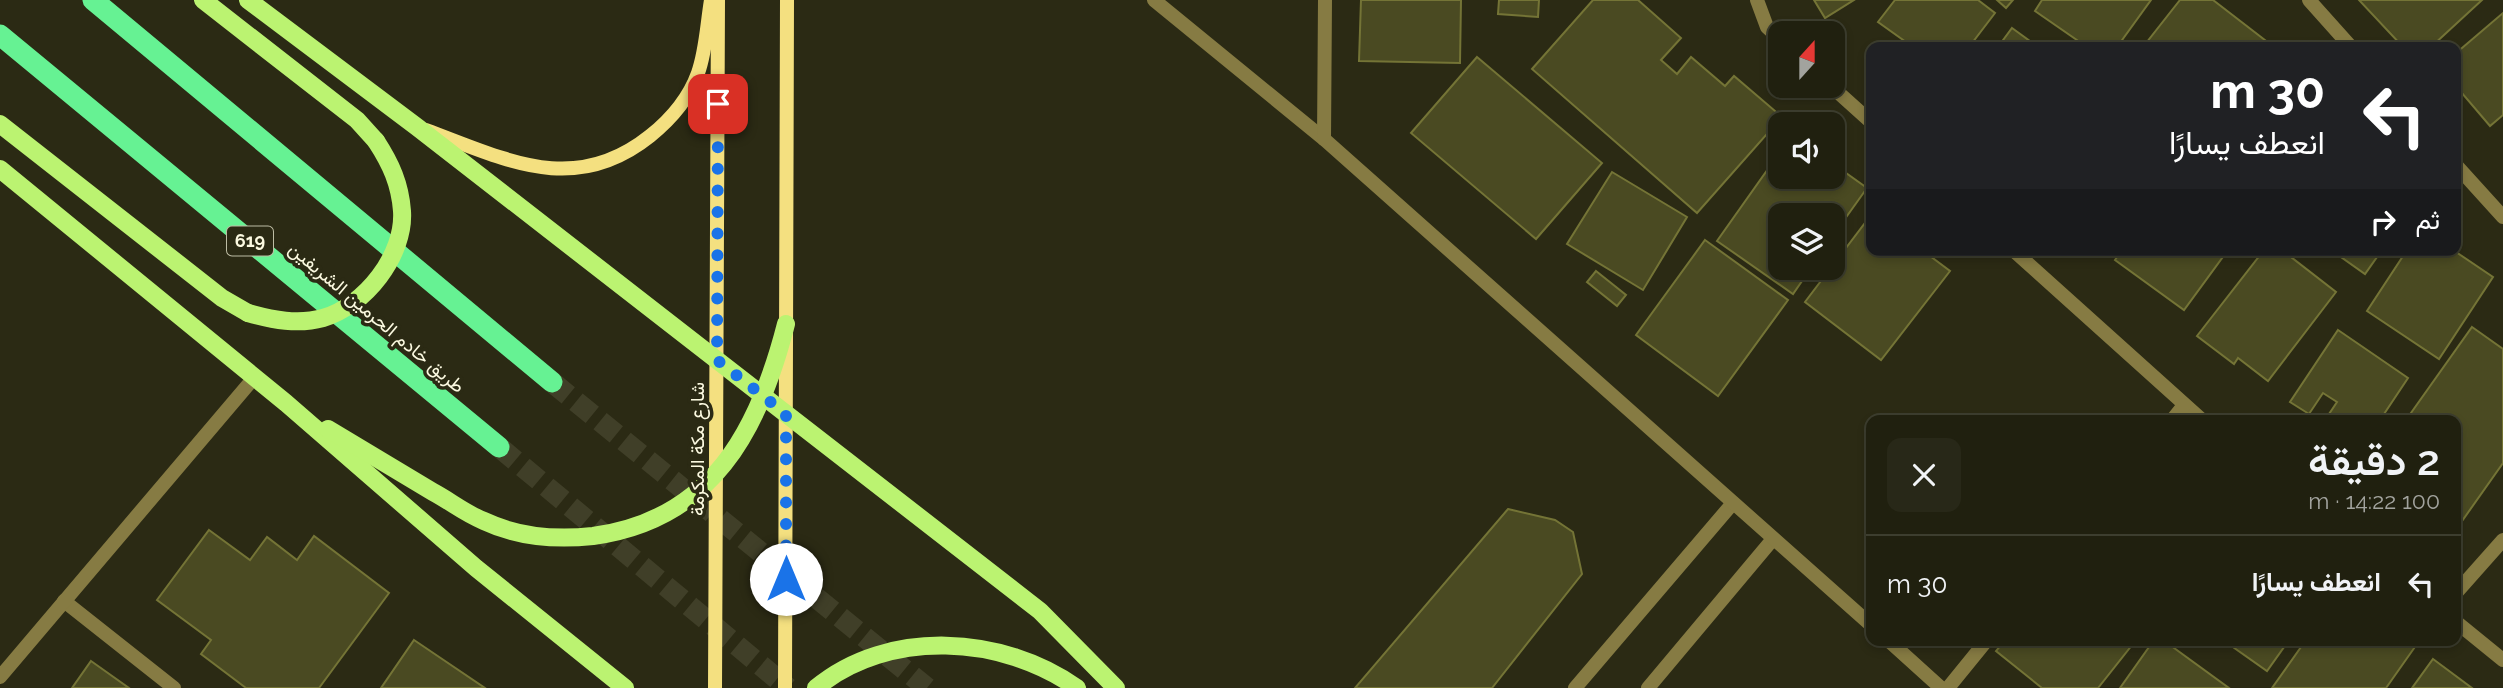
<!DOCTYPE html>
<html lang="ar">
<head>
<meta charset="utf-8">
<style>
  :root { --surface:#20200f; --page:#282818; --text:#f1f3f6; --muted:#a2a39e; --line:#3d3e2f }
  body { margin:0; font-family:Raleway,Vazirmatn,sans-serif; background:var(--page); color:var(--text); direction:rtl; height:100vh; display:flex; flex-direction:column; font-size:26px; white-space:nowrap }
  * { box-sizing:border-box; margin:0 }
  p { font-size:23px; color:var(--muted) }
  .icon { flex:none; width:38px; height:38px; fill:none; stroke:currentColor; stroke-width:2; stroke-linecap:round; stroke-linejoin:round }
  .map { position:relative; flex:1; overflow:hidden; direction:ltr }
  .panel { position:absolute; left:1866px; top:415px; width:595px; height:231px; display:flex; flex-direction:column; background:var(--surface); border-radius:14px; box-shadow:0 4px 10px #0003,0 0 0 2px var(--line); direction:rtl }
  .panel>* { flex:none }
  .guide { position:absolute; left:1866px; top:42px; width:595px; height:214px; border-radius:14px; box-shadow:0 4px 10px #0003,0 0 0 2px var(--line); direction:rtl; background:#202124; color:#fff; overflow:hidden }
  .needle { width:46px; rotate:21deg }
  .tools { position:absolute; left:1768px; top:21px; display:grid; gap:14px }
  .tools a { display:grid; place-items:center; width:77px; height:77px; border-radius:14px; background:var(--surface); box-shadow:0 4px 10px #0003,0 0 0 2px var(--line); font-size:35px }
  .pin { position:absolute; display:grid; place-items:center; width:60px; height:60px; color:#fff; margin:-30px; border-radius:14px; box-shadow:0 4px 10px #0006 }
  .me { position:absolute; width:77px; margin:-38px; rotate:0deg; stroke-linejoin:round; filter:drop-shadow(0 0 5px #0008) }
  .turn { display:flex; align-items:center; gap:24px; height:147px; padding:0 21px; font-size:32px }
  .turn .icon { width:91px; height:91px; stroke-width:2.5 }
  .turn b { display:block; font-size:49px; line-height:60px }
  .then { display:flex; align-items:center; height:66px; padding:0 21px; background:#0003; gap:14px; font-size:26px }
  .round { display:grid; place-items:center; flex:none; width:74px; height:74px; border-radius:14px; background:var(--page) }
  .headline { display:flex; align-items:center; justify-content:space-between; height:119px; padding:0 21px }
  h1 { font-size:42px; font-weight:600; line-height:52px }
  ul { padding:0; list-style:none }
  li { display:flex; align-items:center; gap:21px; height:98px; padding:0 21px; border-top:2px solid var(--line) }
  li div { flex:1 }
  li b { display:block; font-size:26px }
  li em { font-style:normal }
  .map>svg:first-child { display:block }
  .building { fill:#4a4a22; stroke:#747436; stroke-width:2 }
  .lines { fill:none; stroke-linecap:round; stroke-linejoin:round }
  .motorway-tunnel { stroke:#403f28; stroke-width:21; stroke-dasharray:21 10; stroke-linecap:butt }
  .service { stroke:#867b43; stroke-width:14 }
  .minor { stroke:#867b43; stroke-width:14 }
  .secondary { stroke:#f4e080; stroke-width:14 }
  .primary { stroke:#bbf371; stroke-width:18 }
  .motorway { stroke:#66f293; stroke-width:21 }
  .primary-bridge { stroke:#bbf371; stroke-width:18 }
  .route { stroke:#1a73e8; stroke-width:12; stroke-dasharray:0 21.6 }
  .labels { text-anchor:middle; stroke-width:7; stroke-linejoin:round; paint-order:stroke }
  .shield { fill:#2b2a14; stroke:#bdbca4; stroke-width:2 }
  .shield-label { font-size:18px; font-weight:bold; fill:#fcfae1 }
  .street-label { font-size:19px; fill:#fcfae1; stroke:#2b2a14 }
</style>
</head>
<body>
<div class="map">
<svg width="2503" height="688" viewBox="0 0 2503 688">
  <rect width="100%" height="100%" fill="#2b2a14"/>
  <g class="building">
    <path d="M1361 0H1461L1460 63 1359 61Z"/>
    <path d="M1499 0H1539L1538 17 1498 14Z"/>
    <path d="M1593 0H1638L1681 38 1661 60 1677 74 1691 57 1725 86 1734 76 1782 117 1697 213 1532 69Z"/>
    <path d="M1814 0H1854L1825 18Z"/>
    <path d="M1895 0H1978L1995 13 1969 47H1913L1878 22Z"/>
    <path d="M1997 0H2013L2006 8Z"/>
    <path d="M2042 0H2151L2117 47H2087L2035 11Z"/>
    <path d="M2180 0H2213L2270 44 2268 47H2143Z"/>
    <path d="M2359 0H2482L2431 47H2403Z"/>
    <path d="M2503 13V115L2490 126 2455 85V54Z"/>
    <path d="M2012 28 2038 47H1998Z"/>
    <path d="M1477 57 1602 163 1536 239 1411 133Z"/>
    <path d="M1780 152V177H1832V163L1867 188 1832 237V215H1780V268H1811L1793 294 1717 241Z"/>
    <path d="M1612 172 1687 217 1643 290 1567 244Z"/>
    <path d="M1871 215V250H1922L1950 271 1881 360 1805 302Z"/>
    <path d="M1705 240 1788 300 1718 396 1636 335Z"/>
    <path d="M2122 250H2228L2184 310 2115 260Z"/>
    <path d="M2264 250H2282L2336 292 2268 381 2238 358 2234 364 2197 336Z"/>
    <path d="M2331 250H2382L2365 274Z"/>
    <path d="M2407 250H2453L2493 277 2439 359 2367 311Z"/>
    <path d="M1596 271 1626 295 1617 306 1587 282Z"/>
    <path d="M2472 327 2503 349V463L2455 531V420H2406Z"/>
    <path d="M2338 330 2408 378 2380 420H2325L2337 402 2323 393 2309 414 2290 402Z"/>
    <path d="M1508 509 1555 520 1573 532 1582 574 1492 688H1355Z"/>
    <path d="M209 530 250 560 267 537 297 560 314 536 389 593 319 688H246L201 654 211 640 157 600Z"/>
    <path d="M414 640 485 688H381Z"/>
    <path d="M2005 640H2136L2098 688H2042L1996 651Z"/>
    <path d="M2154 640H2163L2229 688H2120Z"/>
    <path d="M2223 640H2289L2267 671Z"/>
    <path d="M2306 640H2412L2417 644 2386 688H2272Z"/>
    <path d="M2433 659 2472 688H2412Z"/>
    <path d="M91 661 129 688H72Z"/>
  </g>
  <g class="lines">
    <g class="motorway-tunnel">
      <path d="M552 382 927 688"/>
      <path d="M499 447 788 688"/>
    </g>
    <g class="service">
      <path d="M1575 688 1733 503"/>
      <path d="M1648 688 1773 539"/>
    </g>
    <g class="minor">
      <path d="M1154 0 1324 139"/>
      <path d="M1325 0 1324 139 1871 625"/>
      <path d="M1757 0 1767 27 1780 39"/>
      <path d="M2309 0 2351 47"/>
      <path d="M1831 86 1871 122"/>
      <path d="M2455 164 2503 217"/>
      <path d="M2013 250 2202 420"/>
      <path d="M2172 420 2184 405"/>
      <path d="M2455 594 2503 540"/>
      <path d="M64 601 174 688"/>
      <path d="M2455 621 2503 660"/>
      <path d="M1888 640 1941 688"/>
      <path d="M0 677 253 379"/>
      <path d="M1948 688 1987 640"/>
    </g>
    <g class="secondary">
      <path d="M426 130C505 159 574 197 650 136 670 120 689 98 698 73 706 51 707 24 711 0"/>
      <path d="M715 688 718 0"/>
      <path d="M785 688 787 0"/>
    </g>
    <g class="primary">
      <path d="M203 0 357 120 376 141"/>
      <path d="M248 0 417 127 1040 611 1116 688"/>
      <path d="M0 124 222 298 248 313"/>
      <path d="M0 169 286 403 476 568 625 688"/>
      <path d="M328 429C363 450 398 471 433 492 450 501 466 514 484 521 518 537 556 540 593 536 712 520 759 430 786 324"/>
      <path d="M816 688C888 628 1003 635 1077 688"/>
    </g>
    <g class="motorway">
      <path d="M93 0 552 382"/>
      <path d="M0 35 499 447"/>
    </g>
    <path class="primary-bridge" d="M248 313C273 320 298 325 323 318 365 306 405 255 402 211 400 184 391 164 376 141"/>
  </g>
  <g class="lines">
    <path class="route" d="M718 104 717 360 786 414V579"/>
  </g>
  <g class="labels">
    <rect class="shield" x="227" y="226.5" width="46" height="29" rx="5"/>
    <g class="shield-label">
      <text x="250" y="247">619</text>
    </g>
    <g class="street-label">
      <text transform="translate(377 317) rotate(40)" y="7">طريق خادم الحرمين الشريفين</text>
      <text transform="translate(697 449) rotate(-90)" y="7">شارع مكة المكرمة</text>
    </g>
  </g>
</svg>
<div class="tools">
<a><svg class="needle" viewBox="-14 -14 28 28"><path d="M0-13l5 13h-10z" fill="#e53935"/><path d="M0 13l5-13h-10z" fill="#a2a39e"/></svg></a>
<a><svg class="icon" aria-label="sound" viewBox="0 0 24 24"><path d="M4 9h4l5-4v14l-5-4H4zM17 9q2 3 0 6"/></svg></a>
<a><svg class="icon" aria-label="layers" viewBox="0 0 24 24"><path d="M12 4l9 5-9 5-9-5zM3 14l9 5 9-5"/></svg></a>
</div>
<div class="pin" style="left:718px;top:104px;background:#d93025"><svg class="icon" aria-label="arrive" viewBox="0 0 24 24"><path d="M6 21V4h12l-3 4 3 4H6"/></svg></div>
<svg class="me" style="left:786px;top:579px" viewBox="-20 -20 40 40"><circle r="19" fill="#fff"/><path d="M0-13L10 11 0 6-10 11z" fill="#1a73e8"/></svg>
<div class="guide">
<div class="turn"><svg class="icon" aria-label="left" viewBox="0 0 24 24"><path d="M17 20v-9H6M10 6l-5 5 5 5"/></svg><div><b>30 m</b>انعطف يسارًا</div></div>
<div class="then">ثم<svg class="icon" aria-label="right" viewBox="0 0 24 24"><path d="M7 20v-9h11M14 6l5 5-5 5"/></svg></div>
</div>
<section class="panel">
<div class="headline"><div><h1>2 دقيقة</h1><p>100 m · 14:22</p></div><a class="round"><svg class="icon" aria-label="close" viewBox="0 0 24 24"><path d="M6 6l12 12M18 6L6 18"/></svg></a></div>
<ul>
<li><svg class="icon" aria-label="left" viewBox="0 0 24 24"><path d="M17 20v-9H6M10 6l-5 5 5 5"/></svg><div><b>انعطف يسارًا</b></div><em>30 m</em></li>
</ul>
</section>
</div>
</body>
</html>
